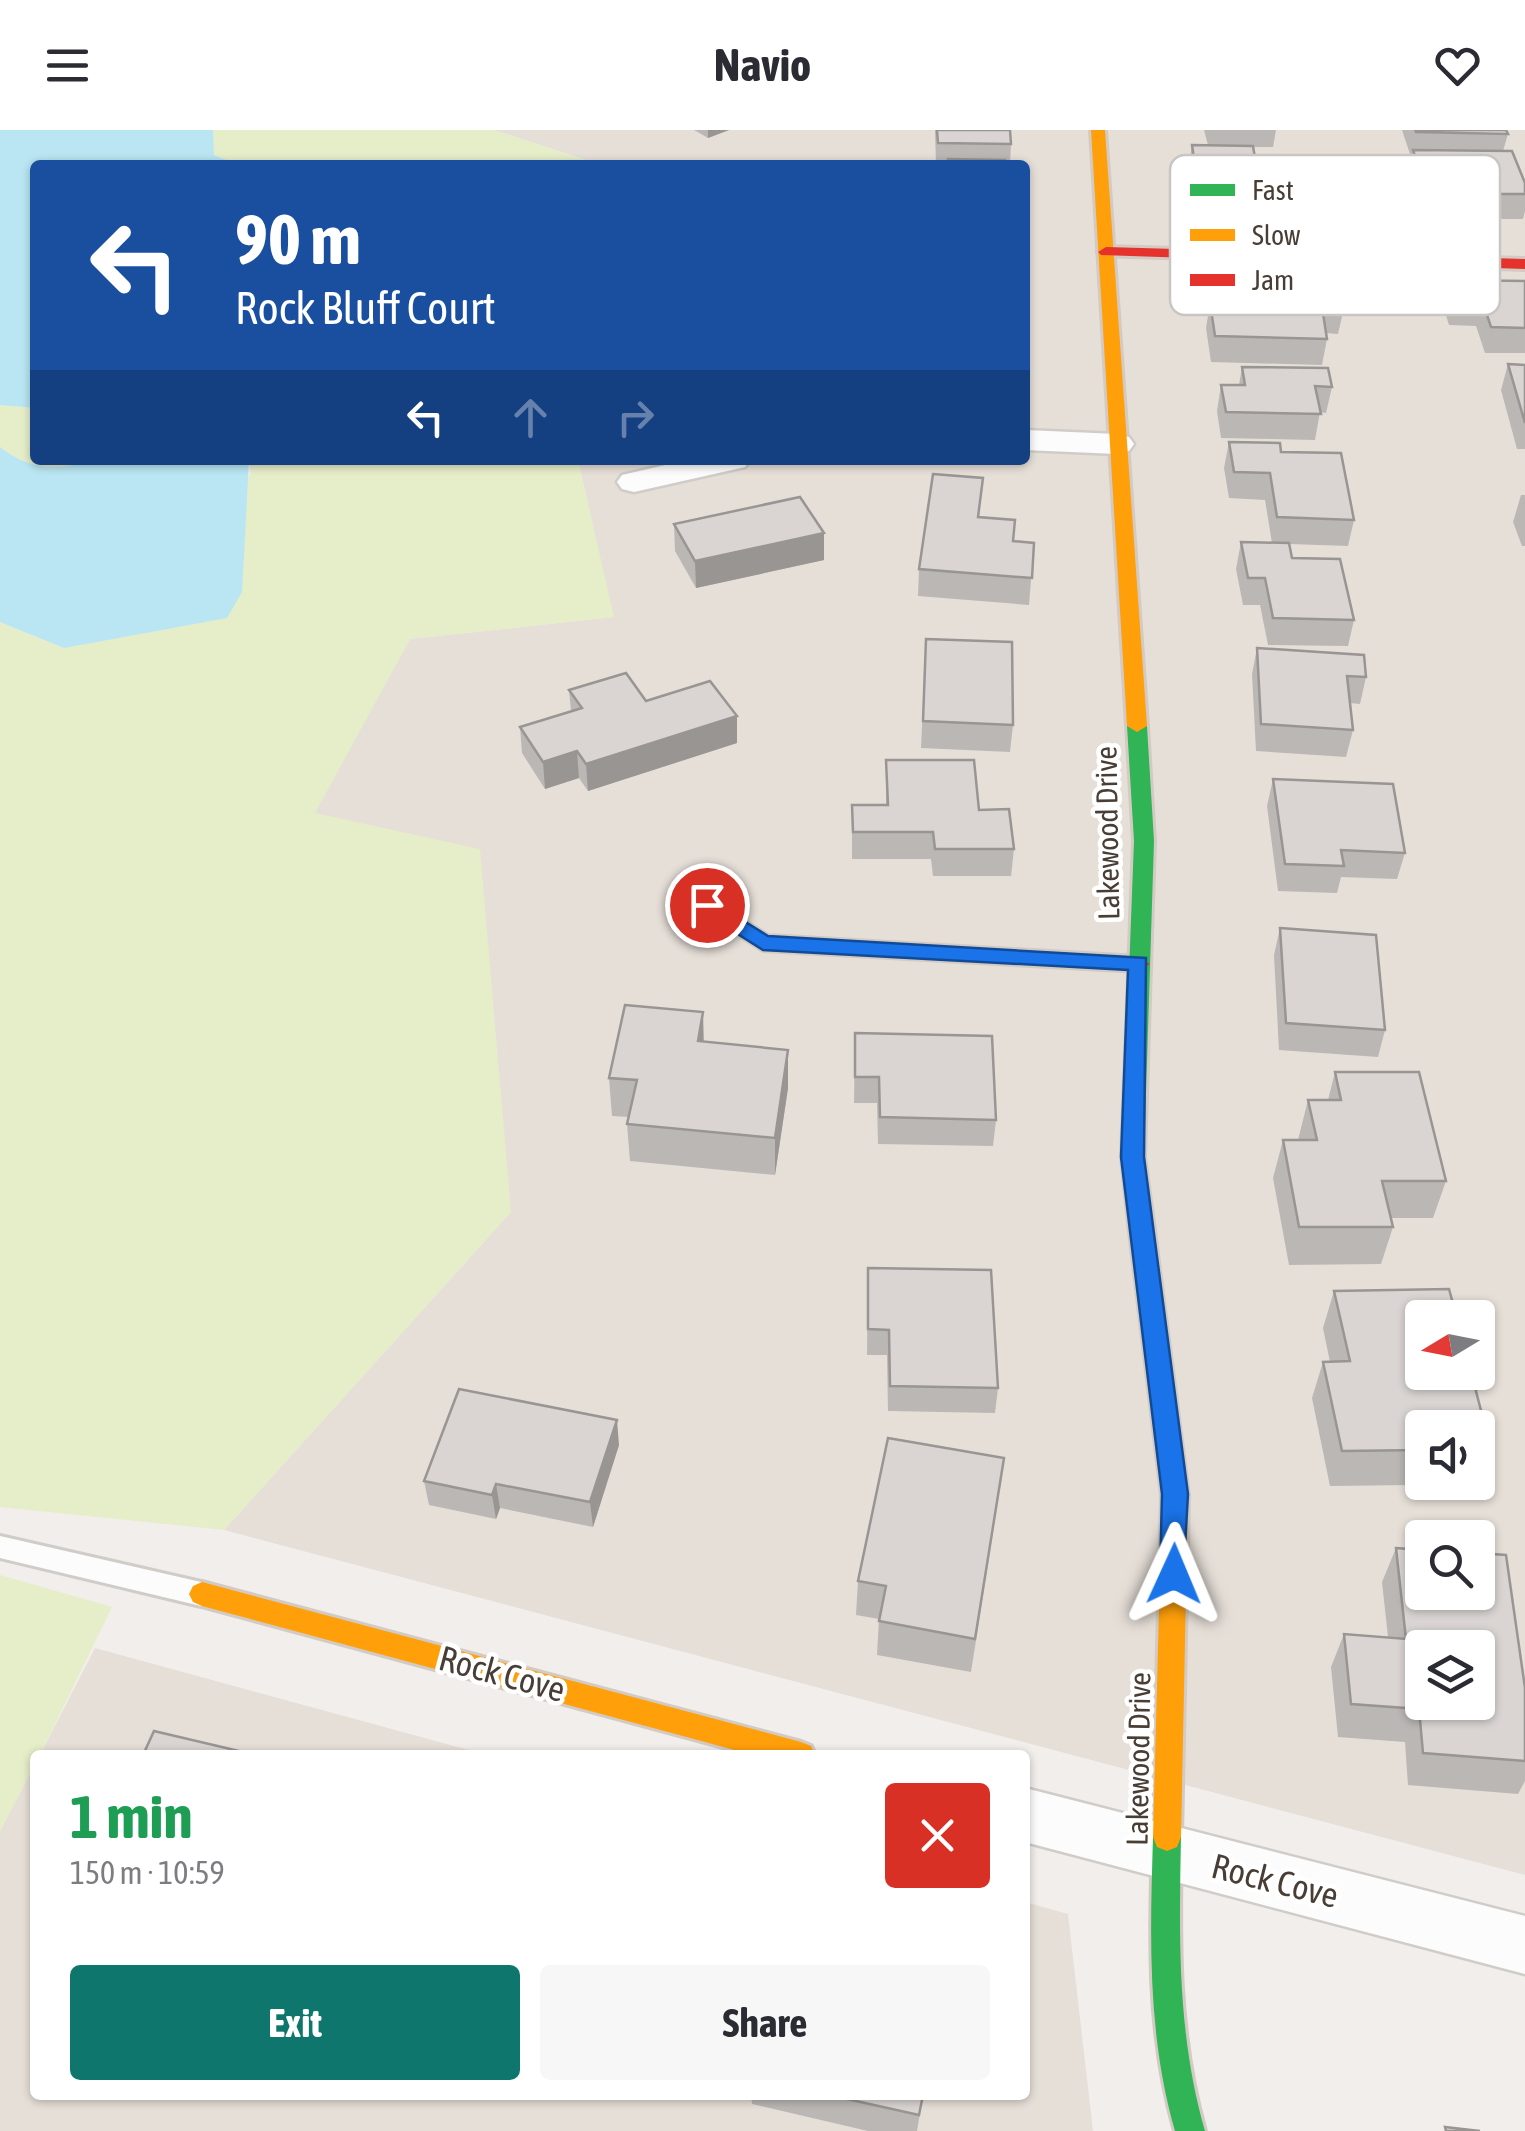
<!DOCTYPE html>
<html lang="en">
<head>
<meta charset="utf-8">
<style>
  :root { --surface:#fff; --page:#f7f7f7; --text:#2b2b33; --muted:#7c7c81; --accent:#0f766e }
  body { margin:0; font-family:"Asap Condensed",sans-serif; background:var(--page); color:var(--text); height:100vh; display:flex; flex-direction:column; font-size:38px; white-space:nowrap }
  * { box-sizing:border-box; margin:0 }
  p { font-size:32px; color:var(--muted) }
  .icon { flex:none; width:55px; height:55px; fill:none; stroke:currentColor; stroke-width:2; stroke-linecap:round; stroke-linejoin:round }
  .map { position:relative; flex:1; overflow:hidden }
  .sheet { position:absolute; left:30px; top:1620px; width:1000px; height:350px; display:flex; flex-direction:column; background:var(--surface); border-radius:10px; box-shadow:0 2px 8px #0004 }
  .sheet>* { flex:none }
  .guide { position:absolute; left:30px; top:30px; width:1000px; height:305px; border-radius:10px; box-shadow:0 2px 8px #0004; background:#1a4fa0; color:#fff; overflow:hidden }
  .needle { width:65px; rotate:260deg }
  .tools { position:absolute; left:1405px; top:1170px; display:grid; gap:20px }
  .tools a { display:grid; place-items:center; width:90px; height:90px; border-radius:10px; background:var(--surface); box-shadow:0 2px 8px #0004; font-size:50px }
  .pin { position:absolute; display:grid; place-items:center; width:85px; height:85px; color:#fff; margin:-42px; border:5px solid #fff; border-radius:50%; box-shadow:0 2px 10px #0007 }
  .me { position:absolute; width:110px; margin:-55px; rotate:1deg; stroke-linejoin:round; filter:drop-shadow(0 0 8px #0008) }
  .turn { display:flex; align-items:center; gap:35px; height:210px; padding:0 40px; font-size:45px }
  .turn .icon { width:130px; height:130px; stroke-width:2.5 }
  .turn b { display:block; font-size:70px; line-height:85px }
  .lanes { display:flex; align-items:center; height:95px; padding:0 40px; background:#0003; justify-content:center; gap:50px; direction:ltr }
  .lanes .off { opacity:.35 }
  .round { display:grid; place-items:center; flex:none; width:105px; height:105px; border-radius:10px; background:var(--page) }
  .overview { display:flex; align-items:center; justify-content:space-between; height:170px; padding:0 40px }
  h1 { font-size:60px; font-weight:700; line-height:75px; color:#1e9e55 }
  .primary-button { display:flex; gap:20px; margin-top:auto; padding:20px 40px }
  .primary-button a { flex:1; height:115px; border-radius:10px; background:var(--accent); color:#fff; font-size:40px; font-weight:700; line-height:115px; text-align:center }
  .primary-button a+a { background:var(--page); color:var(--text) }
  header { display:flex; justify-content:space-between; align-items:center; height:130px; padding:0 40px; background:var(--surface); font-size:45px; font-weight:700 }
  .map>svg:first-child { display:block }
  .residential { fill:#e6dfd8; fill-rule:evenodd }
  .green { fill:#e6edc9 }
  .water { fill:#b9e6f2 }
  .lines { fill:none; stroke-linecap:round; stroke-linejoin:round }
  .lane-casing { stroke:#d0ccc8; stroke-width:6 }
  .street-casing { stroke:#d0ccc8; stroke-width:5 }
  .fast-casing { stroke:#d3cbc3; stroke-width:6 }
  .slow-casing { stroke:#d3cbc3; stroke-width:6 }
  .jam-casing { stroke:#d3cbc3; stroke-width:6 }
  .lane { fill:#fdfcfc; fill-rule:evenodd }
  .street { fill:#fdfcfc; fill-rule:evenodd }
  .fast { fill:#30b455; fill-rule:evenodd }
  .slow { fill:#ff9f0a; fill-rule:evenodd }
  .jam { fill:#e5322d; fill-rule:evenodd }
  .wall { fill:#bbb7b5 }
  .shaded-wall { fill:#999593 }
  .building { fill:#dad5d2; stroke:#999593; stroke-width:2.5; fill-rule:evenodd }
  .route { fill:#1a73e8; stroke:#114b97; stroke-width:2.5 }
  .labels { text-anchor:middle; stroke-width:9; stroke-linejoin:round; paint-order:stroke }
  .street-label { font-size:30px; fill:#493e36; stroke:#fff }
  .near-street-label { font-size:35px; fill:#493e36; stroke:#fff }
  .key { fill:#fff; stroke:#c8c5c3; stroke-width:2.5 }
  .key-label { font-size:28px; fill:#493e36 }
</style>
</head>
<body>
<header><svg class="icon" aria-label="menu" viewBox="0 0 24 24"><path d="M4 6h16M4 12h16M4 18h16"/></svg>Navio<svg class="icon" aria-label="heart" viewBox="0 0 24 24"><path d="M12 20l-8-8c-3-5 5-10 8-4 3-6 11-1 8 4z"/></svg></header>
<div class="map">
<svg width="1525" height="2001" viewBox="0 0 1525 2001">
  <rect width="100%" height="100%" fill="#f2eeeb"/>
  <g class="residential">
    <path d="M494 0H1525V1745L224 1400 511 1082 314 683 410 509 613 487 578 330H1025V35H601ZM1422 1188H1478V1242H1422ZM1422 1298H1478V1352H1422ZM1422 1408H1478V1462H1422ZM1422 1518H1478V1572H1422Z"/>
    <path d="M95 1518 487 1625H40Z"/>
    <path d="M35 1634V1965H1025V1772L1068 1784 1093 2001H0V1701Z"/>
  </g>
  <g class="green">
    <path d="M213 0H494L601 35H239L214 25Z"/>
    <path d="M0 275 35 278V330H90C56 342 28 339 0 317Z"/>
    <path d="M249 330H578L614 487 410 509 315 683 480 719 511 1082 224 1400 0 1377V492L64 518 251 344Z"/>
    <path d="M0 1445 112 1477 40 1625H35V1634L0 1701Z"/>
  </g>
  <g class="water">
    <path d="M0 0H213L214 25 239 35H35V278L0 275Z"/>
    <path d="M0 317C28 339 56 342 90 330H249L242 462 227 488 64 518 0 492Z"/>
  </g>
  <g class="lines">
    <g class="lane-casing">
      <path id="lane" d="M0 1406 201 1452 210 1456 214 1464 210 1472 201 1476 0 1428Z"/>
    </g>
    <g class="street-casing">
      <g id="street">
        <path d="M1025 300 1117 304 1129 307 1134 314 1129 321 1117 324 1025 320Z"/>
        <path d="M687 330H750L745 337 634 362 622 359 617 352 622 345Z"/>
        <path d="M1025 1658 1525 1786V1844L1025 1712Z"/>
      </g>
    </g>
    <g class="fast-casing">
      <g id="fast">
        <path d="M1137 590 1147 596 1154 711 1144 1027 1153 1093 1149 1099H1133L1129 1093 1122 1027 1134 711 1127 596Z"/>
        <path d="M1167 1693 1177 1697 1181 1707C1179 1807 1177 1904 1205 2001H1175C1147 1904 1150 1807 1153 1707L1157 1697Z"/>
      </g>
    </g>
    <g class="slow-casing">
      <g id="slow">
        <path d="M1091 0H1105L1147 596 1137 602 1127 596Z"/>
        <path d="M1141 1084 1149 1087 1153 1093 1188 1365 1181 1707 1177 1717 1167 1721 1157 1717 1153 1707 1162 1365 1129 1093 1133 1087Z"/>
        <path d="M202 1452 801 1612 811 1616 815 1625H753L202 1476 193 1472 189 1464 193 1456Z"/>
      </g>
    </g>
    <g class="jam-casing">
      <g id="jam">
        <path d="M1106 117 1525 129V139L1101 125 1098 122Z"/>
        <path d="M707 768 768 806 1139 827 1150 834 1139 841 763 820 700 780 697 775Z"/>
      </g>
    </g>
    <use href="#lane" class="lane"/>
    <use href="#street" class="street"/>
    <use href="#fast" class="fast"/>
    <use href="#slow" class="slow"/>
    <use href="#jam" class="jam"/>
  </g>
  <g class="wall">
    <path d="M694 0H729L708 8Z"/>
    <path d="M935 0H1010L1011 14 1010 35H936Z"/>
    <path d="M1204 0H1276L1273 17H1253L1261 63 1257 88 1196 87 1188 40 1192 15H1208Z"/>
    <path d="M1402 0H1506L1508 4 1503 21 1525 53V81L1523 89H1476L1472 78H1419L1408 45 1411 27Z"/>
    <path d="M1266 143 1321 160 1344 178 1338 204 1326 203 1327 209 1322 235 1211 232 1206 198 1210 173 1263 174 1262 169Z"/>
    <path d="M1450 150 1525 151V223H1485L1476 196 1449 195 1443 176Z"/>
    <path d="M1508 234 1525 235V319H1517L1501 260Z"/>
    <path d="M1242 237 1332 257 1326 283 1320 282 1315 310 1221 308 1217 281 1221 255H1239Z"/>
    <path d="M1229 312 1281 322 1354 390 1348 416 1289 414 1292 428 1354 490 1348 516 1268 515 1260 475H1243L1236 439 1241 412 1272 413 1265 370 1229 368 1224 338Z"/>
    <path d="M1521 365H1525V416H1522L1513 392Z"/>
    <path d="M979 387 1013 411 1034 413 1029 475 918 466 919 439Z"/>
    <path d="M674 394 824 430 696 458 675 421Z"/>
    <path d="M926 509 1013 595 1010 622 921 618Z"/>
    <path d="M1257 518 1366 547 1360 574 1350 573 1353 600 1346 627 1256 621 1252 544Z"/>
    <path d="M569 560 737 586V613L588 661 579 648 545 659 522 623 520 597 571 581Z"/>
    <path d="M886 630 979 680 1014 719 1011 746H933L931 729H852V675H886Z"/>
    <path d="M1273 649 1405 723 1397 749 1341 747 1337 763 1278 761 1267 676Z"/>
    <path d="M1280 798 1385 900 1378 927 1279 920 1274 825Z"/>
    <path d="M855 903 996 990 993 1016 878 1014 877 973H854Z"/>
    <path d="M704 912 788 920V958L775 1045 630 1031 627 994 629 987 612 986 609 948Z"/>
    <path d="M1335 942 1446 1051 1433 1088H1391L1393 1097 1381 1134 1289 1135 1273 1048 1283 1010H1298L1308 970H1328Z"/>
    <path d="M868 1138 998 1258 995 1283 888 1281 887 1225H867Z"/>
    <path d="M1334 1161 1485 1296 1478 1313V1298H1422V1332H1420L1411 1355 1330 1356 1312 1268 1323 1232H1330L1323 1198Z"/>
    <path d="M619 1315 593 1397 500 1378 496 1389 429 1375 424 1351Z"/>
    <path d="M999 1363 971 1542 877 1525 879 1489 856 1485 858 1451Z"/>
    <path d="M1396 1418 1525 1631V1651L1518 1664 1408 1655 1405 1612 1338 1607 1331 1537 1344 1504 1388 1507 1382 1452Z"/>
    <path d="M751 1965H923L917 2001H868L752 1974Z"/>
  </g>
  <g class="shaded-wall">
    <path d="M708 0H729L708 8Z"/>
    <path d="M824 403V430L696 458 695 431Z"/>
    <path d="M737 586V613L588 661 586 634Z"/>
    <path d="M577 621 579 648 545 659 543 632Z"/>
    <path d="M703 882 704 920 698 911Z"/>
    <path d="M788 920V958L775 1045V1008Z"/>
    <path d="M617 1290 619 1315 593 1397 590 1372Z"/>
    <path d="M496 1354 500 1378 496 1389 492 1365Z"/>
  </g>
  <g class="building">
    <path d="M937 0H1010L1011 14 938 13Z"/>
    <path d="M1415 0H1506L1508 4 1416 2Z"/>
    <path d="M1192 15 1253 16 1261 63 1199 62Z"/>
    <path d="M1413 20 1512 21 1525 53V64H1482L1478 53H1424Z"/>
    <path d="M948 29 1005 30V35H948Z"/>
    <path d="M1266 143 1318 144 1321 160 1340 161 1344 178 1322 177 1327 209 1215 206 1210 173 1272 174Z"/>
    <path d="M1450 150 1525 151V198L1491 197 1482 170H1456Z"/>
    <path d="M1508 234 1525 235V293Z"/>
    <path d="M1242 237 1328 238 1332 257 1315 256 1321 284 1226 282 1221 255H1245Z"/>
    <path d="M1229 312 1280 313 1281 322 1341 323 1354 390 1277 387 1270 343 1234 342Z"/>
    <path d="M933 344 983 348 978 387 1015 390 1013 411 1034 413 1032 448 919 439Z"/>
    <path d="M800 367 824 403 695 431 674 394Z"/>
    <path d="M1241 412 1289 413 1292 428 1340 429 1354 490 1273 488 1265 448H1248Z"/>
    <path d="M926 509 1012 512 1013 595 923 591Z"/>
    <path d="M1257 518 1364 525 1366 547 1347 546 1353 600 1261 594Z"/>
    <path d="M626 543 646 571 710 551 737 586 586 634 577 621 543 632 520 597 582 578 569 560Z"/>
    <path d="M886 630H974L979 680 1009 679 1014 719H935L933 702H853L852 675H888Z"/>
    <path d="M1273 649 1393 654 1405 723 1341 720 1344 736 1285 734Z"/>
    <path d="M1280 798 1376 805 1385 900 1286 893Z"/>
    <path d="M625 875 703 882 698 911 788 920 775 1008 627 994 637 950 609 948Z"/>
    <path d="M855 903 992 906 996 990 880 987 879 947H855Z"/>
    <path d="M1335 942H1419L1446 1051H1382L1393 1097H1299L1283 1010H1317L1308 970H1341Z"/>
    <path d="M868 1138 991 1140 998 1258 890 1256 889 1200 868 1199Z"/>
    <path d="M1449 1159 1457 1188H1422V1242H1471L1485 1296H1420L1422 1320 1342 1321 1323 1232 1350 1231 1334 1161Z"/>
    <path d="M459 1259 617 1290 590 1372 496 1354 492 1365 424 1351Z"/>
    <path d="M888 1308 1004 1328 975 1509 879 1491 886 1456 858 1451Z"/>
    <path d="M1396 1418 1422 1420V1462H1478V1423L1506 1425 1525 1558V1631L1423 1623 1419 1579 1351 1574 1344 1504 1406 1509ZM1422 1518H1478V1572H1422Z"/>
    <path d="M154 1601 256 1625H143Z"/>
    <path d="M829 1965H923L919 1985Z"/>
    <path d="M1445 1997 1480 2001H1446Z"/>
  </g>
  <path class="route" d="M707 768 768 806 1146 828 1144 1027 1188 1364 1183 1452H1164L1160 1444 1162 1364 1121 1027 1128 840 763 820 700 780 697 775Z"/>
  <g class="labels">
    <g class="street-label">
      <text transform="translate(1108 703) rotate(-91)" y="10">Lakewood Drive</text>
      <text transform="translate(1139 1629) rotate(-89)" y="10">Lakewood Drive</text>
    </g>
    <g class="near-street-label">
      <text transform="translate(502 1544) rotate(15)" y="12">Rock Cove</text>
      <text transform="translate(1275 1751) rotate(14)" y="12">Rock Cove</text>
    </g>
  </g>
  <rect x="1170" y="25" width="330" height="160" rx="15" class="key"/>
  <rect x="1190" y="54" width="45" height="12" fill="#30b455"/>
  <rect x="1190" y="99" width="45" height="12" fill="#ff9f0a"/>
  <rect x="1190" y="144" width="45" height="12" fill="#e5322d"/>
  <g class="key-label">
    <text x="1252" y="70">Fast</text>
    <text x="1252" y="115">Slow</text>
    <text x="1252" y="160">Jam</text>
  </g>
</svg>
<div class="tools">
<a><svg class="needle" viewBox="-14 -14 28 28"><path d="M0-13l5 13h-10z" fill="#e53935"/><path d="M0 13l5-13h-10z" fill="#7c7c81"/></svg></a>
<a><svg class="icon" aria-label="sound" viewBox="0 0 24 24"><path d="M4 9h4l5-4v14l-5-4H4zM17 9q2 3 0 6"/></svg></a>
<a><svg class="icon" aria-label="search" viewBox="0 0 24 24"><circle cx="10" cy="10" r="6"/><path d="M15 15l6 6"/></svg></a>
<a><svg class="icon" aria-label="layers" viewBox="0 0 24 24"><path d="M12 4l9 5-9 5-9-5zM3 14l9 5 9-5"/></svg></a>
</div>
<div class="pin" style="left:707px;top:775px;background:#d93025"><svg class="icon" aria-label="arrive" viewBox="0 0 24 24"><path d="M6 21V4h12l-3 4 3 4H6"/></svg></div>
<svg class="me" style="left:1174px;top:1444px" viewBox="-20 -20 40 40"><path d="M0-17L14 15 0 8-14 15z" fill="#1a73e8" stroke="#fff" stroke-width="4"/></svg>
<div class="guide">
<div class="turn"><svg class="icon" aria-label="left" viewBox="0 0 24 24"><path d="M17 20v-9H6M10 6l-5 5 5 5"/></svg><div><b>90 m</b>Rock Bluff Court</div></div>
<div class="lanes"><svg class="icon" aria-label="left" viewBox="0 0 24 24"><path d="M17 20v-9H6M10 6l-5 5 5 5"/></svg><svg class="icon off" aria-label="ahead" viewBox="0 0 24 24"><path d="M12 20V5M6 11l6-6 6 6"/></svg><svg class="icon off" aria-label="right" viewBox="0 0 24 24"><path d="M7 20v-9h11M14 6l5 5-5 5"/></svg></div>
</div>
<section class="sheet">
<div class="overview"><div><h1>1 min</h1><p>150 m · 10:59</p></div><a class="round" style="background:#d93025;color:#fff"><svg class="icon" aria-label="close" viewBox="0 0 24 24"><path d="M6 6l12 12M18 6L6 18"/></svg></a></div>
<div class="primary-button"><a>Exit</a><a>Share</a></div>
</section>
</div>
</body>
</html>
